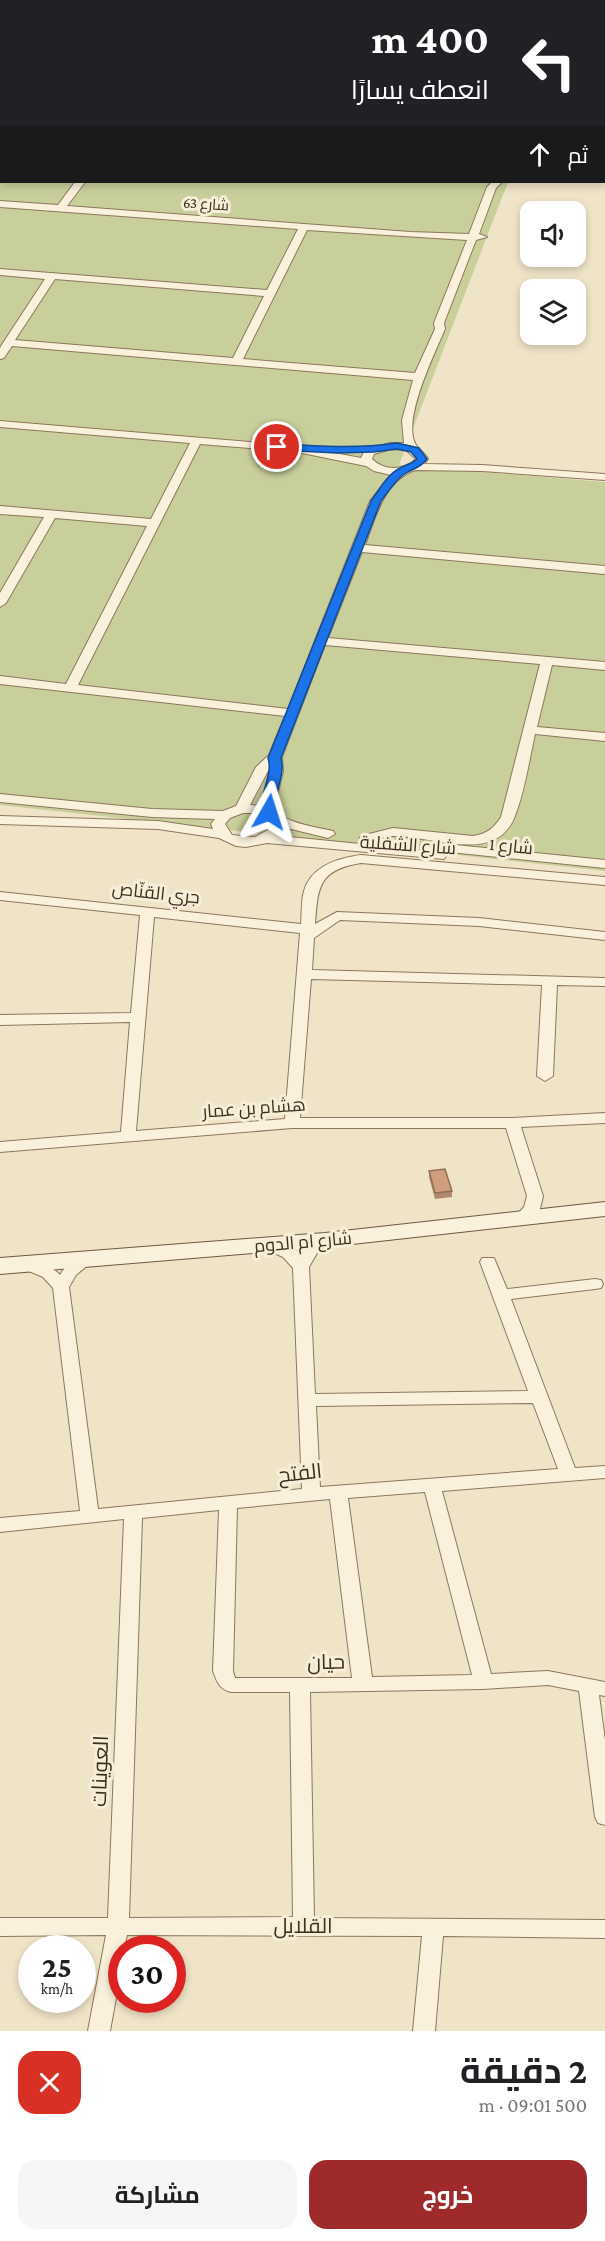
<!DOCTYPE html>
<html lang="ar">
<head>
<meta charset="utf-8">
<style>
  :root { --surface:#fff; --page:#f6f6f6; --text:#202124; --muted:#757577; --accent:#9e2a2b }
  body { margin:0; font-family:"Crimson Pro",Cairo,serif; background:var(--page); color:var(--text); direction:rtl; height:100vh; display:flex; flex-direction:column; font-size:22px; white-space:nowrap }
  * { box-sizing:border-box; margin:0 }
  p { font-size:20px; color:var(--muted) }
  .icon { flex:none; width:33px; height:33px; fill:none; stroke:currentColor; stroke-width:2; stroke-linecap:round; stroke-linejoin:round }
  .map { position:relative; height:2031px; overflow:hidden; direction:ltr }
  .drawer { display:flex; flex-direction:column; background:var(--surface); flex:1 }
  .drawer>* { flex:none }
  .guide { position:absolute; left:0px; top:0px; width:606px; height:183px; box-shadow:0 3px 9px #0003; direction:rtl; background:#202124; color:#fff; overflow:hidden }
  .buttons { position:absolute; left:520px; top:201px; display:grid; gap:12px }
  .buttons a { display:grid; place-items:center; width:66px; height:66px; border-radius:12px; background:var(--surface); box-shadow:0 3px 9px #0003; font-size:30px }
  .speed { position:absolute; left:18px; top:1935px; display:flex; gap:12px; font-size:30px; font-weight:700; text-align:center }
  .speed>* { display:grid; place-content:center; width:78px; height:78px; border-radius:50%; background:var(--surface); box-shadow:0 3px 9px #0003; line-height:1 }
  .speed small { font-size:15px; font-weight:400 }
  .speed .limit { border:9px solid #d22; background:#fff; color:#111 }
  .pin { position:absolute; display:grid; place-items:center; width:51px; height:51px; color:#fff; margin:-26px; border:3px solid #fff; border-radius:50%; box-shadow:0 2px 6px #0007 }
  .me { position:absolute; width:66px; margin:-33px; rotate:6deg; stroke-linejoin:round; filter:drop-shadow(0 0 4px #0008) }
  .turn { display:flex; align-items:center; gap:21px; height:126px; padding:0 18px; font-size:27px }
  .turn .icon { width:78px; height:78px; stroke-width:2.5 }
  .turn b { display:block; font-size:42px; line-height:51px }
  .then { display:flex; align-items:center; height:57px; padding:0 18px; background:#0003; gap:12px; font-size:22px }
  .round { display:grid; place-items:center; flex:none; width:63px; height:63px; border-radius:18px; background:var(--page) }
  .summary { display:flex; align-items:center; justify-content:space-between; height:102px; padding:0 18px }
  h1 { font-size:36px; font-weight:700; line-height:45px }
  .cta { display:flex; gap:12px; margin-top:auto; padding:12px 18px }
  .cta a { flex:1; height:69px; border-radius:18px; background:var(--accent); color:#fff; font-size:24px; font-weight:700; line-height:69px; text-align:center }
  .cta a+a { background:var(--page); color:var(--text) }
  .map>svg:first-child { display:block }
  .green { fill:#c9cf9b }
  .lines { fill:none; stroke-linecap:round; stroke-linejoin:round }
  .street-casing { stroke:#8d765c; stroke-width:2 }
  .secondary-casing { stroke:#6f573f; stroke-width:2 }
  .street { fill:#faf1dc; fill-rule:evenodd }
  .secondary { fill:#faf1dc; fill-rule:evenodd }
  .wall { fill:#b2896c }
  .building { fill:#cf9f7d; stroke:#916f58; stroke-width:1.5 }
  .route { fill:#1a73e8; stroke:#114b97; stroke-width:1.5 }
  .labels { text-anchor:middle; stroke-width:6; stroke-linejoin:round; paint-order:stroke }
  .far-street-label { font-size:15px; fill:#3d2e20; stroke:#f7eed8 }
  .street-label { font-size:18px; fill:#3d2e20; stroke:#f7eed8 }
  .near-street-label { font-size:21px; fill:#3d2e20; stroke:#f7eed8 }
</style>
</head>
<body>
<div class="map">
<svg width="605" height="2031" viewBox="0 0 605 2031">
  <rect width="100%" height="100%" fill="#f0e4c8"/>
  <path class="green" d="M0 0H578L2 2V182H508L399 465 605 482V871L0 805Z"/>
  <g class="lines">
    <g class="street-casing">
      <g id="street">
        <path d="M198 0H206L197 2Z"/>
        <path d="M562 0H570L561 2Z"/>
        <path d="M75 182H85L67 206 410 232 469 234 487 187 492 182H502L496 188 479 234 487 237 476 240 444 323 445 329C435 353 401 421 416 445 419 450 425 453 428 459L424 464 482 465 605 474V480L482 471 415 470C384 481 375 518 365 545L605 566V574L362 552 328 638 605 662V670L552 665 537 727 605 733V741L535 734C529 761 525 790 515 816 496 866 431 835 393 836 384 836 375 841 366 843L359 839 361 836 393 828 473 836C487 834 494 828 501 817L540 664 325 645 282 757 283 771 275 805C277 823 317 827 333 831L335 834 328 838 287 828 280 836 439 852 444 853 446 856 444 859 267 843 246 847 236 846 219 838 158 829 0 824V816L158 821 213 829 211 824 215 819 152 817 0 802V794L152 809 223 811 236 806 256 767 269 755 285 716 0 684V676L66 684 147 526 55 518 6 603 0 607V593L44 517 0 514V506L151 519 190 443 0 427V421L297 446 361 458 365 450 390 443H404L402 420 413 380 12 346 4 358 0 359V348L3 343 45 279 0 275V269L267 290 298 229 0 207V201L58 205ZM307 230 467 240 434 323 435 329 415 373 243 359ZM55 279 264 296 233 358 15 340ZM200 444 297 452 366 466 374 471 391 475 370 501 288 709 78 685ZM391 449 406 450 416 459C404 471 384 471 372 459L374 454ZM270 768 262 806 250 805 269 769ZM243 813C255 813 271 812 273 827L255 837 232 835 225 824 230 818Z"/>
        <path d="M426 842 605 860V868L421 849 419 846Z"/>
        <path d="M361 855 605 877V885L361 863C318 870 318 887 315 924L337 912 479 918 605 932V940L479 926 340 920 314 938 312 970 605 978V986L557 985 553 1076 545 1081 537 1076 542 985 311 979 300 1118H512L605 1113V1123L521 1127 543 1196 540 1209 527 1223H515L513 1219 524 1207 527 1196 506 1128H292L0 1152V1142L121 1132 130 1022 0 1025V1015L131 1013 140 915 0 900V892L301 924C302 914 301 901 304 891 311 866 338 858 361 855ZM154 917 300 933 285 1119 136 1131Z"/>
        <path d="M325 1235 331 1236 333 1240 317 1253 309 1267 315 1394 528 1391 480 1262 482 1258H494L507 1289 595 1279 601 1280 603 1284 601 1288 595 1289 511 1299 575 1468 605 1466V1478L442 1491 491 1674 548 1671 605 1682V1696L599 1695 605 1740V1825L598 1823 595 1817 579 1691 548 1685 483 1689 310 1692 314 1918 605 1920V1938L443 1936 435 2031H413L422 1936 127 1935 124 1948H122V1965L110 2031H88L106 1935 0 1936V1918H108L124 1519 0 1532V1518L80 1511 53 1288 43 1277 22 1268 20 1264 22 1260C34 1257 52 1266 60 1275 66 1264 79 1253 92 1256L94 1260 76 1275 69 1287 98 1509 302 1489 293 1268 283 1257 265 1249 263 1245 265 1241C276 1238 292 1246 299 1254L304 1246ZM533 1403 558 1469 320 1487 316 1406ZM425 1492 472 1675 372 1677 348 1498ZM330 1499 352 1678H235L233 1671 237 1508ZM219 1510 213 1671C217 1682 219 1689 231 1692H290L293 1917 129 1918 142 1518Z"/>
      </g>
    </g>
    <g class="secondary-casing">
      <path id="secondary" d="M605 1202V1216L325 1247 0 1274V1258L325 1233Z"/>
    </g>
    <use href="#street" class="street"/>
    <use href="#secondary" class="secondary"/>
  </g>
  <path class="wall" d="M429 1171 452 1191V1197L435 1199 429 1177Z"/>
  <path class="building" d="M445 1169 452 1191 435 1193 429 1171Z"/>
  <path class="route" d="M397 443 419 448 427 459C420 469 412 468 403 475 394 482 388 492 381 501L281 758C286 776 273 793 275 812L274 815H265C256 795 274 777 268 758L371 501C379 490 388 474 400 468 406 464 411 465 417 459L411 452 397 449 374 452 337 453 277 450 272 447 277 444C317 446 357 449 397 443Z"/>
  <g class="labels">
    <g class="far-street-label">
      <text transform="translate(206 204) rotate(4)" y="5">شارع 63</text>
    </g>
    <g class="street-label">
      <text transform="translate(408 845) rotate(4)" y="6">شارع الشفلية</text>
      <text transform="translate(511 846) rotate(6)" y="6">شارع 1</text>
      <text transform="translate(156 893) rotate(6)" y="6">جري القنّاص</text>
      <text transform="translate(254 1108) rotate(-4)" y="6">هشام بن عمار</text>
      <text transform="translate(303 1242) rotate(-5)" y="6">شارع ام الدوم</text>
    </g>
    <g class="near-street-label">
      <text transform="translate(300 1473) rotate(-6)" y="7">الفتح</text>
      <text transform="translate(326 1662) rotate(-1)" y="7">حيان</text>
      <text transform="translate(100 1771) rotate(-88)" y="7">العوينات</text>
      <text x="303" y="1933">القلايل</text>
    </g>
  </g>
</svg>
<div class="buttons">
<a><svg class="icon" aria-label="sound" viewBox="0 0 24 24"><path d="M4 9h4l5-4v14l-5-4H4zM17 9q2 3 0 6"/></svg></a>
<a><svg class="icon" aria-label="layers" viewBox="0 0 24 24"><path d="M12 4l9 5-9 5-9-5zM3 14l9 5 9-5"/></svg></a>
</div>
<div class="speed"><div>25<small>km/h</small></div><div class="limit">30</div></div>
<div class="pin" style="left:277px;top:447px;background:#d93025"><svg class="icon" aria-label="arrive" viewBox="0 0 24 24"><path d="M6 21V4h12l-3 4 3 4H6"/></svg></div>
<svg class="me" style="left:269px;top:812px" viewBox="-20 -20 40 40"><path d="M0-17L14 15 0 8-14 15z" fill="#1a73e8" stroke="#fff" stroke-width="4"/></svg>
<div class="guide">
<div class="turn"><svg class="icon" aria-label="left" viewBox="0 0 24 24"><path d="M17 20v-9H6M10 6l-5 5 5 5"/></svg><div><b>400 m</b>انعطف يسارًا</div></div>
<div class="then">ثم<svg class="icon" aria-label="ahead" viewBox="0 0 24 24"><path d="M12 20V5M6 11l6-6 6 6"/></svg></div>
</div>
</div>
<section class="drawer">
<div class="summary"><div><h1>2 دقيقة</h1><p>500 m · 09:01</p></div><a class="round" style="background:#d93025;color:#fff"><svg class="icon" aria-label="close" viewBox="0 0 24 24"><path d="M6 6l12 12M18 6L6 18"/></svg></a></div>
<div class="cta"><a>خروج</a><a>مشاركة</a></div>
</section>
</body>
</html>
